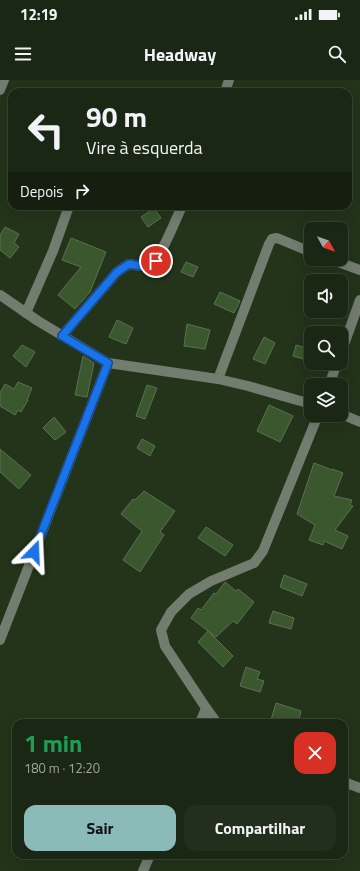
<!DOCTYPE html>
<html lang="pt">
<head>
<meta charset="utf-8">
<style>
  :root { --surface:#1a2714; --page:#232f1d; --text:#f1f3f6; --muted:#9fa5a0; --line:#384434; --accent:#8bbbb9 }
  body { margin:0; font-family:"Titillium Web",sans-serif; background:var(--page); color:var(--text); height:100vh; display:flex; flex-direction:column; font-size:15px; white-space:nowrap }
  * { box-sizing:border-box; margin:0 }
  p { font-size:13px; color:var(--muted) }
  .icon { flex:none; width:22px; height:22px; fill:none; stroke:currentColor; stroke-width:2; stroke-linecap:round; stroke-linejoin:round }
  .map { position:relative; flex:1; overflow:hidden }
  .side { position:absolute; left:12px; top:639px; width:336px; height:140px; display:flex; flex-direction:column; background:var(--surface); border-radius:12px; box-shadow:0 4px 16px #0002,0 0 0 1px var(--line) }
  .side>* { flex:none }
  .hud { position:absolute; left:8px; top:8px; width:344px; height:122px; border-radius:12px; box-shadow:0 4px 16px #0002,0 0 0 1px var(--line); background:#1a2714; color:var(--text); overflow:hidden }
  .needle { width:26px; rotate:130deg }
  .controls { position:absolute; left:304px; top:142px; display:grid; gap:8px }
  .controls a { display:grid; place-items:center; width:44px; height:44px; border-radius:8px; background:var(--surface); box-shadow:0 4px 16px #0002,0 0 0 1px var(--line); font-size:20px }
  .pin { position:absolute; display:grid; place-items:center; width:34px; height:34px; color:#fff; margin:-17px; border:2px solid #fff; border-radius:50%; box-shadow:0 1px 4px #0007 }
  .me { position:absolute; width:44px; margin:-22px; rotate:21deg; stroke-linejoin:round; filter:drop-shadow(0 0 3px #0008) }
  .turn { display:flex; align-items:center; gap:14px; height:84px; padding:0 12px; font-size:18px }
  .turn .icon { width:52px; height:52px; stroke-width:2.5 }
  .turn b { display:block; font-size:28px; line-height:34px }
  .then { display:flex; align-items:center; height:38px; padding:0 12px; background:#0003; gap:8px; font-size:15px }
  .round { display:grid; place-items:center; flex:none; width:42px; height:42px; border-radius:12px; background:var(--page) }
  .overview { display:flex; align-items:center; justify-content:space-between; height:68px; padding:0 12px }
  h1 { font-size:24px; font-weight:700; line-height:30px; color:#1e9e55 }
  .action { display:flex; gap:8px; margin-top:auto; padding:8px 12px }
  .action a { flex:1; height:46px; border-radius:12px; background:var(--accent); color:#111; font-size:16px; font-weight:700; line-height:46px; text-align:center }
  .action a+a { background:var(--page); color:var(--text) }
  .status { display:flex; justify-content:space-between; align-items:center; height:28px; padding:0 20px; background:var(--surface); direction:ltr }
  .status svg { height:11px; fill:currentColor }
  header { display:flex; justify-content:space-between; align-items:center; height:52px; padding:0 12px; background:var(--surface); font-size:18px; font-weight:700 }
  .map>svg:first-child { display:block }
  .building { fill:#3a572e; stroke:#5c7054 }
  .lines { fill:none; stroke-linecap:round; stroke-linejoin:round }
  .minor { stroke:#727c6f; stroke-width:10 }
  .route-casing { stroke:#114b97; stroke-width:10 }
  .route { stroke:#1a73e8; stroke-width:7 }
</style>
</head>
<body>
<div class="status"><b>12:19</b><svg viewBox="0 0 49 12"><path d="M0 12V9h3v3zM5 12V6h3v6zM10 12V3h3v9zM15 12V0h3v12zM26 1h20v11H26zM47 4h2v5h-2z"/></svg></div>
<header><svg class="icon" aria-label="menu" viewBox="0 0 24 24"><path d="M4 6h16M4 12h16M4 18h16"/></svg>Headway<svg class="icon" aria-label="search" viewBox="0 0 24 24"><circle cx="10" cy="10" r="6"/><path d="M15 15l6 6"/></svg></header>
<div class="map">
<svg width="360" height="791" viewBox="0 0 360 791">
  <rect width="100%" height="100%" fill="#23341b"/>
  <g class="building">
    <path d="M154 128 161 138 148 147 141 137Z"/>
    <path d="M5 147 19 154 14 163 19 167 10 178 0 170V155Z"/>
    <path d="M71 158 106 172 90 212 75 229 58 215 81 187 62 180Z"/>
    <path d="M186 182 198 187 193 197 181 192Z"/>
    <path d="M220 212 240 221 234 233 214 224Z"/>
    <path d="M117 240 133 248 126 264 109 257Z"/>
    <path d="M187 244 210 250 205 269 184 266Z"/>
    <path d="M264 257 275 263 265 284 253 279Z"/>
    <path d="M22 265 35 272 26 287 13 276Z"/>
    <path d="M296 265 310 269 307 280 293 276Z"/>
    <path d="M83 276 94 283 87 317 75 315Z"/>
    <path d="M18 302 32 308 27 320H28L21 332 18 330 15 335 0 326V313L5 304 14 309Z"/>
    <path d="M147 305 157 308 145 339 136 336Z"/>
    <path d="M269 325 293 336 280 362 257 351Z"/>
    <path d="M54 337 66 352 55 360 43 348Z"/>
    <path d="M142 359 155 366 150 376 137 368Z"/>
    <path d="M0 369 31 395 19 409 0 392Z"/>
    <path d="M314 383 332 390V389L343 393 334 416 352 420 350 425 353 426 335 450 348 456 342 469 324 461 323 465 309 460 315 445 297 434Z"/>
    <path d="M144 411 175 431 160 452 164 455 140 492 123 480 142 451 121 434 133 419 135 420Z"/>
    <path d="M206 447 233 465 225 476 198 458Z"/>
    <path d="M284 495 307 504 302 516 280 507Z"/>
    <path d="M225 502 236 511 238 509 254 522 237 544 233 541 216 557 191 538 198 528 201 530 214 513 216 514Z"/>
    <path d="M273 531 294 538 291 549 269 543Z"/>
    <path d="M208 551 233 576 223 587 198 562Z"/>
    <path d="M246 587 260 592 257 599 264 601 260 612 240 606Z"/>
    <path d="M276 623 301 631 298 643H270Z"/>
  </g>
  <g class="lines">
    <g class="minor">
      <path d="M0 10 4 0"/>
      <path d="M225 12 229 0"/>
      <path d="M330 179 360 190"/>
      <path d="M0 215 38 241 108 283 218 299 248 306 311 324"/>
      <path d="M26 233 53 171 69 126"/>
      <path d="M62 256 117 192 129 184C134 185 147 188 151 185 159 181 177 137 182 126"/>
      <path d="M341 273 360 220"/>
      <path d="M218 299 269 164 272 159 277 158 311 172"/>
      <path d="M329 305 337 283"/>
      <path d="M341 334 360 342"/>
      <path d="M0 560 108 283"/>
      <path d="M206 628 217 643"/>
      <path d="M200 643 206 628 165 566 161 550 171 532 189 514 211 501 254 483 263 471 318 335"/>
      <path d="M344 702 360 708"/>
      <path d="M143 791 150 775"/>
    </g>
  </g>
  <g class="lines">
    <g class="route-casing">
      <path id="route" d="M34 472 108 283 62 256 117 192 129 184 148 187 152 185 156 181"/>
    </g>
    <use href="#route" class="route"/>
  </g>
</svg>
<div class="controls">
<a><svg class="needle" viewBox="-14 -14 28 28"><path d="M0-13l5 13h-10z" fill="#e53935"/><path d="M0 13l5-13h-10z" fill="#9fa5a0"/></svg></a>
<a><svg class="icon" aria-label="sound" viewBox="0 0 24 24"><path d="M4 9h4l5-4v14l-5-4H4zM17 9q2 3 0 6"/></svg></a>
<a><svg class="icon" aria-label="search" viewBox="0 0 24 24"><circle cx="10" cy="10" r="6"/><path d="M15 15l6 6"/></svg></a>
<a><svg class="icon" aria-label="layers" viewBox="0 0 24 24"><path d="M12 4l9 5-9 5-9-5zM3 14l9 5 9-5"/></svg></a>
</div>
<div class="pin" style="left:156px;top:181px;background:#d93025"><svg class="icon" aria-label="arrive" viewBox="0 0 24 24"><path d="M6 21V4h12l-3 4 3 4H6"/></svg></div>
<svg class="me" style="left:34px;top:472px" viewBox="-20 -20 40 40"><path d="M0-17L14 15 0 8-14 15z" fill="#1a73e8" stroke="#fff" stroke-width="4"/></svg>
<div class="hud">
<div class="turn"><svg class="icon" aria-label="left" viewBox="0 0 24 24"><path d="M17 20v-9H6M10 6l-5 5 5 5"/></svg><div><b>90 m</b>Vire à esquerda</div></div>
<div class="then">Depois<svg class="icon" aria-label="right" viewBox="0 0 24 24"><path d="M7 20v-9h11M14 6l5 5-5 5"/></svg></div>
</div>
<section class="side">
<div class="overview"><div><h1>1 min</h1><p>180 m · 12:20</p></div><a class="round" style="background:#d93025;color:#fff"><svg class="icon" aria-label="close" viewBox="0 0 24 24"><path d="M6 6l12 12M18 6L6 18"/></svg></a></div>
<div class="action"><a>Sair</a><a>Compartilhar</a></div>
</section>
</div>
</body>
</html>
